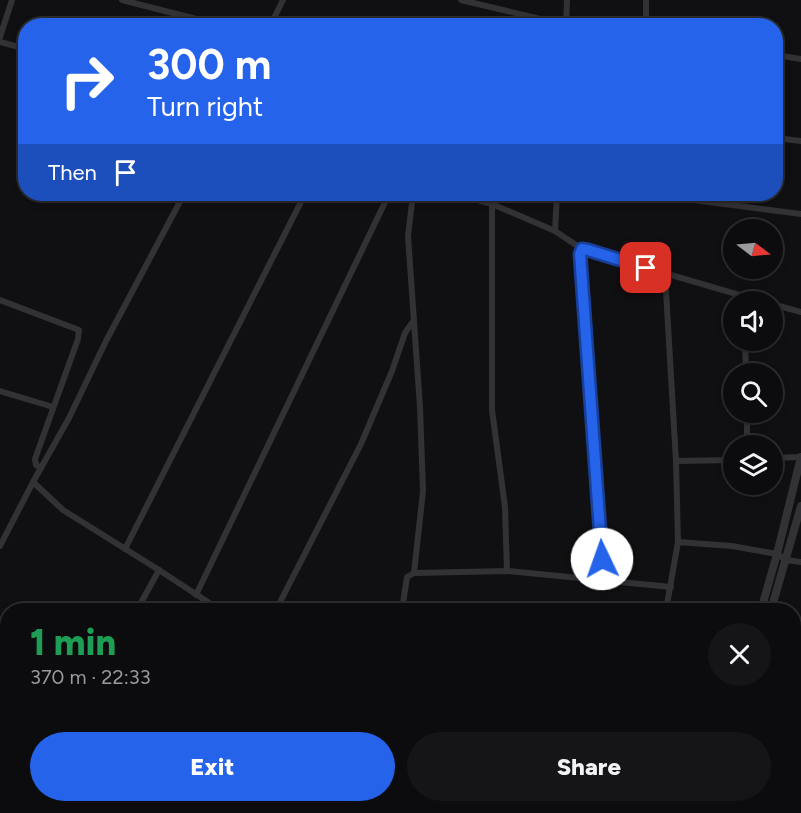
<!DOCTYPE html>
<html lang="en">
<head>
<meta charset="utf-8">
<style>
  :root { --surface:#0c0c0e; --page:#151517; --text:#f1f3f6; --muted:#9a9b9e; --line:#2c2c2e; --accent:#2563eb }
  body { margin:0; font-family:Figtree,sans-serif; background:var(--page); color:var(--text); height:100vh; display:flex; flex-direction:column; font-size:22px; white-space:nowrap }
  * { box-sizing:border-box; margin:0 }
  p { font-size:20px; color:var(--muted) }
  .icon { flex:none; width:33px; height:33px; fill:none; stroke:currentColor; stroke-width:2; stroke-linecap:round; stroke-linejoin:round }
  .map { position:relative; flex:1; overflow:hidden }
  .sheet { position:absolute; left:0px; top:603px; width:801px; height:210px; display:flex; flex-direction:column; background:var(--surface); border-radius:24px 24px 0 0; box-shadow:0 3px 9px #0003,0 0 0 2px var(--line) }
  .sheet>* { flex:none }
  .banner { position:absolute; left:18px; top:18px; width:765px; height:183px; border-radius:24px; box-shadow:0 3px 9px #0003,0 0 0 2px var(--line); background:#2563eb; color:#fff; overflow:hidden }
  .needle { width:39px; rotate:106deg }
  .tools { position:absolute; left:723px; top:219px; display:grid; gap:12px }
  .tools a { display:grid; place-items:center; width:60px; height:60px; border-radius:50%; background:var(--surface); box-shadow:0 3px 9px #0003,0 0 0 2px var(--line); font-size:30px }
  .pin { position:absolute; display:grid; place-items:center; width:51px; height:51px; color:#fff; margin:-26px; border-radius:12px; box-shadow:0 3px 9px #0006 }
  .me { position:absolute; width:66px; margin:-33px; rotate:357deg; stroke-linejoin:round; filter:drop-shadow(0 0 4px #0008) }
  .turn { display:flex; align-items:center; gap:21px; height:126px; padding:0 30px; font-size:27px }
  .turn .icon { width:78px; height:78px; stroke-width:2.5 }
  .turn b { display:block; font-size:42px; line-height:51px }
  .then { display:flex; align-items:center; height:57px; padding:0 30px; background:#0003; gap:12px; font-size:22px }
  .round { display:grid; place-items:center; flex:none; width:63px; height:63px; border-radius:32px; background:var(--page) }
  .overview { display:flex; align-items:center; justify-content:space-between; height:102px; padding:0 30px }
  h1 { font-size:36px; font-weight:800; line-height:45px; color:#1e9e55 }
  .button { display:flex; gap:12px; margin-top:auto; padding:12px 30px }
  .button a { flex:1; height:69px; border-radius:36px; background:var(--accent); color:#fff; font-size:24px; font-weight:800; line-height:69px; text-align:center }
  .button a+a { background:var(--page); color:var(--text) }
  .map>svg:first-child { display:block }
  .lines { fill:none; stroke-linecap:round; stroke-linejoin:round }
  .minor { stroke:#323236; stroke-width:6 }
  .tertiary { stroke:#323236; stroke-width:8 }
  .route-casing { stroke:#184099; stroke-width:15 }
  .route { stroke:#2563eb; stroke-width:10 }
</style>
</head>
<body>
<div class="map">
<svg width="801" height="813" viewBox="0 0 801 813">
  <rect width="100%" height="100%" fill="#101012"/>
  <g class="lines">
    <g class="minor">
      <path d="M122 0 224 26"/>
      <path d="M461 0 570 26"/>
      <path d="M646 0V26"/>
      <path d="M270 26 283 0"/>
      <path d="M566 26 567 0"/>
      <path d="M0 37 12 0"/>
      <path d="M0 42 26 49"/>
      <path d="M776 55 801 59"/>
      <path d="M776 138 801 141"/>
      <path d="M184 194 106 341 69 418 33 482 63 510 159 570 220 610"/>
      <path d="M413 194 408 236 420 407 423 491 414 573"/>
      <path d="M456 194 492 204 555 231 582 249 764 302"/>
      <path d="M648 194 801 214"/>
      <path d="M492 204V410L505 507 507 571"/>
      <path d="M555 231 557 194"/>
      <path d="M582 249 580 254 603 580"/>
      <path d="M665 274 676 461 678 542 666 610"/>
      <path d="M0 300 79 330 78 339 35 459 36 465 41 468"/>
      <path d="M772 304 801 312"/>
      <path d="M745 340 746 374"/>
      <path d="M0 391 53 407"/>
      <path d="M747 412V446"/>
      <path d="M772 458 801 457"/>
      <path d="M676 461 734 460"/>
      <path d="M678 542 732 546 777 554 786 560 801 562"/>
      <path d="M0 546 33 482"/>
      <path d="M125 549 305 194"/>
      <path d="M196 595 389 194"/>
      <path d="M137 610 159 570"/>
      <path d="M276 610 361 444 392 371 405 333 414 320"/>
      <path d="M402 610 407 577 414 573 507 571 671 587"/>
      <path d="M794 637 801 639"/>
      <path d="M794 695 801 697"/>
      <path d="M0 781 8 786"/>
      <path d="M794 786 801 702"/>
      <path d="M38 806 56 813"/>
      <path d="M364 811 382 813"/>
      <path d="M239 813 242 806"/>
      <path d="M626 813 628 806"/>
      <path d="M790 813 791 806"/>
    </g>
    <g class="tertiary">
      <path d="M761 610 777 554 801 457"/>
      <path d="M771 610 801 506"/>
      <path d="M710 813 712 806"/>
      <path d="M722 813 724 806"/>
    </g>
  </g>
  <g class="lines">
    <g class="route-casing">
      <path id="route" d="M602 559 580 254 582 249 588 250 646 268"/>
    </g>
    <use href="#route" class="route"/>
  </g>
</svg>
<div class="tools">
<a><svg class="needle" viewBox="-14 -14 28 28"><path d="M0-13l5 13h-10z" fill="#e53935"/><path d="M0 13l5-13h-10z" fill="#9a9b9e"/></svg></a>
<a><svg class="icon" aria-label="sound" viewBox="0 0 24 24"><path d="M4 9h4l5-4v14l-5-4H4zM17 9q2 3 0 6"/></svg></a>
<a><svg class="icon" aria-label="search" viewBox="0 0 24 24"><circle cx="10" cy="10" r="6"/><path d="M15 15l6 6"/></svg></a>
<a><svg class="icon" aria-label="layers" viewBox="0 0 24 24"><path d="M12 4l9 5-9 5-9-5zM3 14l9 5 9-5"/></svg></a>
</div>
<div class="pin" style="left:646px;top:268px;background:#d93025"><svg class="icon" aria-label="arrive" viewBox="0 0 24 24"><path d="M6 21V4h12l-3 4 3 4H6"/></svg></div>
<svg class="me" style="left:602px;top:559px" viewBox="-20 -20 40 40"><circle r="19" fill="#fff"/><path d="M0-13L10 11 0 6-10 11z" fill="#2563eb"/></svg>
<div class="banner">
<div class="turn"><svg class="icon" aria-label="right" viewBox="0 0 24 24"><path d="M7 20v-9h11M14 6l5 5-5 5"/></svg><div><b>300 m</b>Turn right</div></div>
<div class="then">Then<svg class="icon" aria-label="arrive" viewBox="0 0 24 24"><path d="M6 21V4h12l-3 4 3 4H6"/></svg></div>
</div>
<section class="sheet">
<div class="overview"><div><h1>1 min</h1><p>370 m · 22:33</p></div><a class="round"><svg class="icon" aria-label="close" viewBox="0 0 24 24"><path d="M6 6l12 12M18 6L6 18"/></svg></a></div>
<div class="button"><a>Exit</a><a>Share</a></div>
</section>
</div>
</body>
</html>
